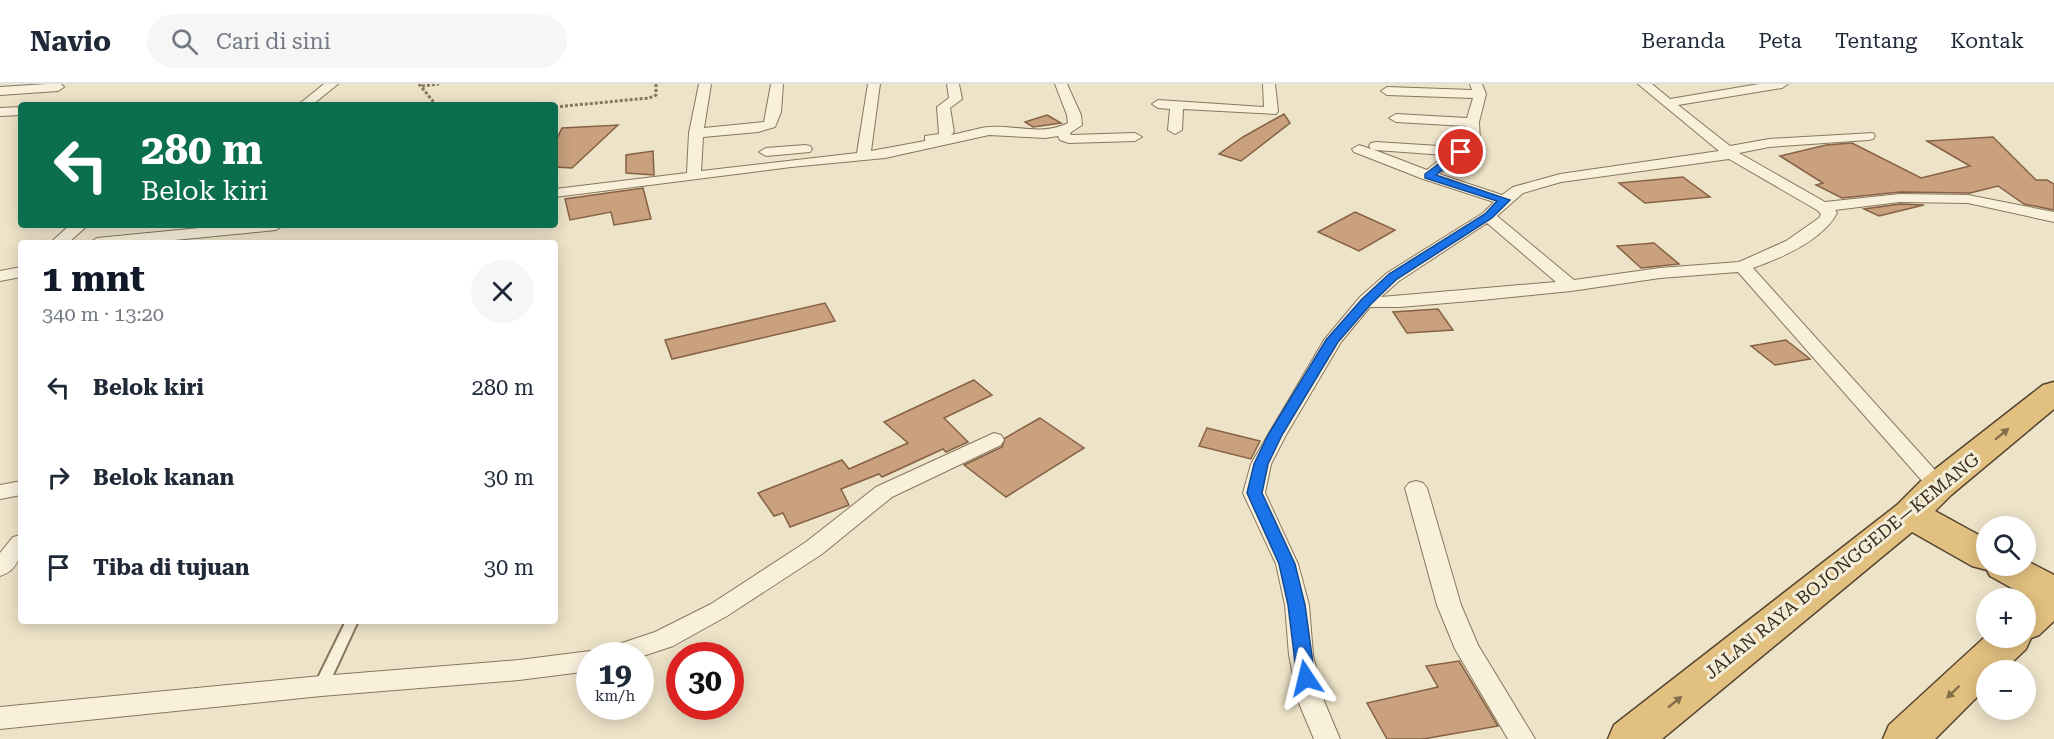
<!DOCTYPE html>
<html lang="id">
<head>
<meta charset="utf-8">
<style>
  :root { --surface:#fff; --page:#f6f6f7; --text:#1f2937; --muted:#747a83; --line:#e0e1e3; --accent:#111827 }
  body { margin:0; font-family:"Roboto Serif",serif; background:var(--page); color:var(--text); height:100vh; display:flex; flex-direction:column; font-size:22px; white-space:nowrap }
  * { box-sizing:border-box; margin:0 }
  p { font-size:20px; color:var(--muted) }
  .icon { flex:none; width:33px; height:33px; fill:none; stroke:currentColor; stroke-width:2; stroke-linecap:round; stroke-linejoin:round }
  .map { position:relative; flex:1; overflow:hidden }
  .drawer { position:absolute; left:18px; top:156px; width:540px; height:384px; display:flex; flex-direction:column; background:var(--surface); border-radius:6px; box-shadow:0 3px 15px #0003 }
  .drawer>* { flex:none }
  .top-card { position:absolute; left:18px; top:18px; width:540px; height:126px; border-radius:6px; box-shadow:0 3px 15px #0003; background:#0b6e4f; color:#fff; overflow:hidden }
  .tools { position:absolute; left:1976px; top:432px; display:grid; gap:12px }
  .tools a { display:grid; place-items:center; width:60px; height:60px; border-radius:50%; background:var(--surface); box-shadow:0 3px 15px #0003; font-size:30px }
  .speed { position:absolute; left:576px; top:558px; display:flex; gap:12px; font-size:30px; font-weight:700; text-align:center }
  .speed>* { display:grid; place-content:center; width:78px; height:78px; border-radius:50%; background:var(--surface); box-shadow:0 3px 15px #0003; line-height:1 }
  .speed small { font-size:15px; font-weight:400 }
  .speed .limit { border:9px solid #d22; background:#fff; color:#111 }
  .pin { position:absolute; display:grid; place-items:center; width:51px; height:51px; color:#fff; margin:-26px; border:3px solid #fff; border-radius:50%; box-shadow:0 2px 6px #0007 }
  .me { position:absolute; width:66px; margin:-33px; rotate:350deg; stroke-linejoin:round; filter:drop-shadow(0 0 4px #0008) }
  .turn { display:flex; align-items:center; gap:21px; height:126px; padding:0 24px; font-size:27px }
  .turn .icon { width:78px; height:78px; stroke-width:2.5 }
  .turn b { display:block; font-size:42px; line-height:51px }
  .round { display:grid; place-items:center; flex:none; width:63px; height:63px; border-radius:32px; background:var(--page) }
  .overview { display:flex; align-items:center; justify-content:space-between; height:102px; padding:0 24px }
  h1 { font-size:36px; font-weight:700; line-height:45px; color:var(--accent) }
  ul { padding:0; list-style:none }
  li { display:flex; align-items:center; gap:18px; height:90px; padding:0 24px }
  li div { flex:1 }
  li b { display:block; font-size:22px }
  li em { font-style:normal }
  header { display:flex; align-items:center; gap:36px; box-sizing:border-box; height:84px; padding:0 30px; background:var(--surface); border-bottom:2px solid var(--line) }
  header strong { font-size:28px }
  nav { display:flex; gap:33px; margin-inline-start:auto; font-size:21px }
  .search { width:420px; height:54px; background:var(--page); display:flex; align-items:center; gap:15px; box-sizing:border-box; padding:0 21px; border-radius:33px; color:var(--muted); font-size:22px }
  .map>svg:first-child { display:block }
  .building { fill:#c9a17f; stroke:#866144; stroke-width:1.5 }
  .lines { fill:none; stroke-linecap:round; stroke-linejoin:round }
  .service-casing { stroke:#88765d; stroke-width:4 }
  .minor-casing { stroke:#88765d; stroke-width:2 }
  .trunk-casing { stroke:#564431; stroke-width:3 }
  .path { stroke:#88765d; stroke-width:3; stroke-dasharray:3 2; stroke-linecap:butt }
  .service { fill:#f8f0db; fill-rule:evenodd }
  .minor { fill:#f8f0db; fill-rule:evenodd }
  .trunk { fill:#e2c080; fill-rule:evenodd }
  .oneway { fill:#856f4b }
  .route { fill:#1a73e8; stroke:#114b97; stroke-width:1.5 }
  .labels { text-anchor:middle; stroke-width:6; stroke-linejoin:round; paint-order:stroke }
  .street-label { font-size:18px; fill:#392d20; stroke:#f4edd7 }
</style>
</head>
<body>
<header>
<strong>Navio</strong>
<div class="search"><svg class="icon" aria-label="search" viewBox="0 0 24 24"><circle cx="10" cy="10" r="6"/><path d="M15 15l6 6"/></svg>Cari di sini</div>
<nav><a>Beranda</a><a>Peta</a><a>Tentang</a><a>Kontak</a></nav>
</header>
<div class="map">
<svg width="2054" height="655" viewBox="0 0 2054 655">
  <rect width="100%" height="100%" fill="#ede3c8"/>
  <g class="building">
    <path d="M1284 30 1290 39 1241 77 1219 70 1243 53Z"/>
    <path d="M1047 31 1061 39 1033 43 1025 38Z"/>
    <path d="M618 41 572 84 555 83V59L562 44Z"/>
    <path d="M1993 53 2036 96H2047L2054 100V126L2024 120 1998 102 1970 109 1900 108 1842 114 1816 101 1823 99 1780 72 1826 61 1852 59 1921 94 1970 82 1927 57Z"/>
    <path d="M653 67 654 91 626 89V71Z"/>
    <path d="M1683 93 1710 113 1645 119 1619 99Z"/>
    <path d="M643 104 651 135 614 141 611 128 570 136 565 115Z"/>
    <path d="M1900 120 1924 121 1879 132 1864 125Z"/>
    <path d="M1355 128 1395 146 1359 167 1318 148Z"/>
    <path d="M1654 159 1679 180 1641 184 1617 162Z"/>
    <path d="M825 219 835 237 672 275 665 256Z"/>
    <path d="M1438 225 1453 246 1407 249 1393 228Z"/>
    <path d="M1786 256 1810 275 1775 281 1751 262Z"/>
    <path d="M974 296 992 311 944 334 968 358 946 368 943 365 882 393 879 390 841 405 849 421 790 443 783 429 774 432 758 409 842 376 849 385 908 359 884 338Z"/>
    <path d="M1040 334 1084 364 1006 413 964 381 1002 363 1005 354Z"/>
    <path d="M1207 344 1260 357 1251 375 1199 362Z"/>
    <path d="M1459 577 1498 642 1423 655H1387L1367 619 1438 603 1426 582Z"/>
  </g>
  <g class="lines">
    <g class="service-casing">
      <path id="service" d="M346 537H358L326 606 321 608 316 606 314 602Z"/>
    </g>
    <g class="minor-casing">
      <g id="minor">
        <path d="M47 0H61L64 3 58 7 0 11V3Z"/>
        <path d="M324 0H338L312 21H298Z"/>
        <path d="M699 0H711L704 44 764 38 771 0H783L781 28 775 43 758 48 703 53 701 87 857 69 868 0H880L871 67 925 57V52L939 50 937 23 949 14 947 0H959L962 15 950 24 954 48 951 51C964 49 976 44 989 43 1016 41 1043 52 1068 39L1067 31 1055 0H1067L1081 31 1082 41 1070 49 1071 51 1135 49 1142 53 1135 57 1069 59 1060 56 1058 52 1045 54 989 51 885 74 791 83 555 113V105L687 89 689 49Z"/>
        <path d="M1263 0H1275L1278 27 1276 30 1183 25 1182 46 1175 50 1168 46 1170 25 1158 24 1152 20 1158 16 1264 23Z"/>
        <path d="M1470 0H1482L1486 10 1479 38 1480 56 1466 71 1439 90 1502 111 1513 103 1560 90 1719 67 1638 0H1652L1670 15 1759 0H1788L1782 4 1678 21 1730 62 1769 55 1873 49 1875 52 1873 55 1868 56 1769 63 1739 69 1825 118 1900 110 1968 111 2054 128V138L1968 119 1900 118 1835 126 1837 129C1822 157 1781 174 1753 184L1945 397 1949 402 1945 407 1938 409 1931 407 1738 188 1660 194 1571 207 1482 216 1400 223H1370L1341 258 1286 351 1271 380 1265 409 1298 480 1309 521 1313 571 1324 617 1340 655H1314L1298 617 1289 571 1285 521 1276 480 1243 409 1251 380 1324 256 1360 213 1387 189 1483 129 1494 118 1423 95 1354 68 1352 65 1359 61 1371 65 1369 62 1371 59 1376 58 1455 63 1466 55V42L1396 38 1389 34 1396 30 1467 34 1473 14 1387 11 1381 7 1387 3 1472 6ZM1372 65 1376 66 1445 71 1427 86ZM1729 75 1817 126 1821 130 1819 134 1786 157 1739 178 1660 184 1574 196 1497 132 1523 109 1561 98ZM1487 139 1556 198 1381 213 1399 197Z"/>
        <path d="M21 23V31L0 32V24Z"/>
        <path d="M805 61 810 62 812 65 810 68 766 72 759 68 766 64Z"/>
        <path d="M70 141H88L68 159H50Z"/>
        <path d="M230 141H284L276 146 144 159H89L97 154Z"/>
        <path d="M21 183V193L0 197V187Z"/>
        <path d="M994 349 1001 351 1004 356 1001 361 892 413 822 470 727 532 673 562 640 573 601 572 604 565 655 548 711 520 806 458 876 403Z"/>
        <path d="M21 397V411L0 415V401Z"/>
        <path d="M1416 397 1423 399 1427 404 1461 521 1478 561 1535 655H1508L1455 565 1437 521 1405 404 1409 399Z"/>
        <path d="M21 451C21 469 20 486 0 492V469L13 453Z"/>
        <path d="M590 567 600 572H590V587L519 596 321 612 0 645V623L321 592 519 576Z"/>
      </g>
    </g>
    <g class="trunk-casing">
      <path id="trunk" d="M2054 298V325L1951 411 1935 427 1986 455V482H2025V476L2054 491V537L2039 551 2031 554 2026 565 2004 586H1986V604L1935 655H1883L1889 641 1986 552 2025 554V515L2028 513 1990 492 1987 486 1972 482 1912 448 1662 655H1608L1614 641 1897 421 1925 393 2043 301Z"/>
    </g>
    <g class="path">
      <path d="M419 0 436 21"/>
      <path d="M422 2 439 0"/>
      <path d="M555 23 649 14 656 11V0"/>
    </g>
    <use href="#service" class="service"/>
    <use href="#minor" class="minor"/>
    <use href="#trunk" class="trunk"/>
  </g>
  <defs><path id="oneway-solid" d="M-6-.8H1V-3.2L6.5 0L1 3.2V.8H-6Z" transform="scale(1.5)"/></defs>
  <g class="oneway">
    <use href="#oneway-solid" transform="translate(2002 350) rotate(-39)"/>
    <use href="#oneway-solid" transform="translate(1953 608) rotate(136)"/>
    <use href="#oneway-solid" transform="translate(1675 618) rotate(-39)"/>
  </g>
  <path class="route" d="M1457 66 1466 68 1436 91 1510 116 1492 134 1397 195 1371 220 1338 258 1282 351 1268 380 1262 409 1295 480 1305 521 1315 594 1312 599 1306 601 1300 599 1297 594 1288 521 1279 480 1247 409 1254 380 1268 351 1326 256 1362 215 1389 190 1485 130 1497 117 1425 94V90Z"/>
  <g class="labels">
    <g class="street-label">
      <text transform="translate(1842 482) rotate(-39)" y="6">JALAN RAYA BOJONGGEDE—KEMANG</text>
    </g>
  </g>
</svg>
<div class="tools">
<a><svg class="icon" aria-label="search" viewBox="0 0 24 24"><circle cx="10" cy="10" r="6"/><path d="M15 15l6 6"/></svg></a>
<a>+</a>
<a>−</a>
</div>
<div class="speed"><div>19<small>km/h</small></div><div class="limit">30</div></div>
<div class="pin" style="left:1461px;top:68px;background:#d93025"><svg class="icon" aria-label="arrive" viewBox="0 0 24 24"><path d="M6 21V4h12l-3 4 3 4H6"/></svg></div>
<svg class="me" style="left:1306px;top:594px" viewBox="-20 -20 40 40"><path d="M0-17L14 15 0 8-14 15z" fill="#1a73e8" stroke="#fff" stroke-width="4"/></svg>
<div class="top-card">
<div class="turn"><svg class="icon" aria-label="left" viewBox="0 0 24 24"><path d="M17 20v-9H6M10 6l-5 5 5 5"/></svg><div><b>280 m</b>Belok kiri</div></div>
</div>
<section class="drawer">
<div class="overview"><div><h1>1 mnt</h1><p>340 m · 13:20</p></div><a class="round"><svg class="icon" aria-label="close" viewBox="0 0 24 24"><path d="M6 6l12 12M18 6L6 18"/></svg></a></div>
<ul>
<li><svg class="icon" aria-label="left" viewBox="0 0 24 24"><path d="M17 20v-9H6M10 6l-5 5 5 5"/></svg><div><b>Belok kiri</b></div><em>280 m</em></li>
<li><svg class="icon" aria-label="right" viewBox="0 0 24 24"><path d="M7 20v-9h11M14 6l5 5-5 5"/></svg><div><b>Belok kanan</b></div><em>30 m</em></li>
<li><svg class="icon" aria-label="arrive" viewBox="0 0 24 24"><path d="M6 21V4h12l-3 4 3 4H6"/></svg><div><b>Tiba di tujuan</b></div><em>30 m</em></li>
</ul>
</section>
</div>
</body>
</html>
